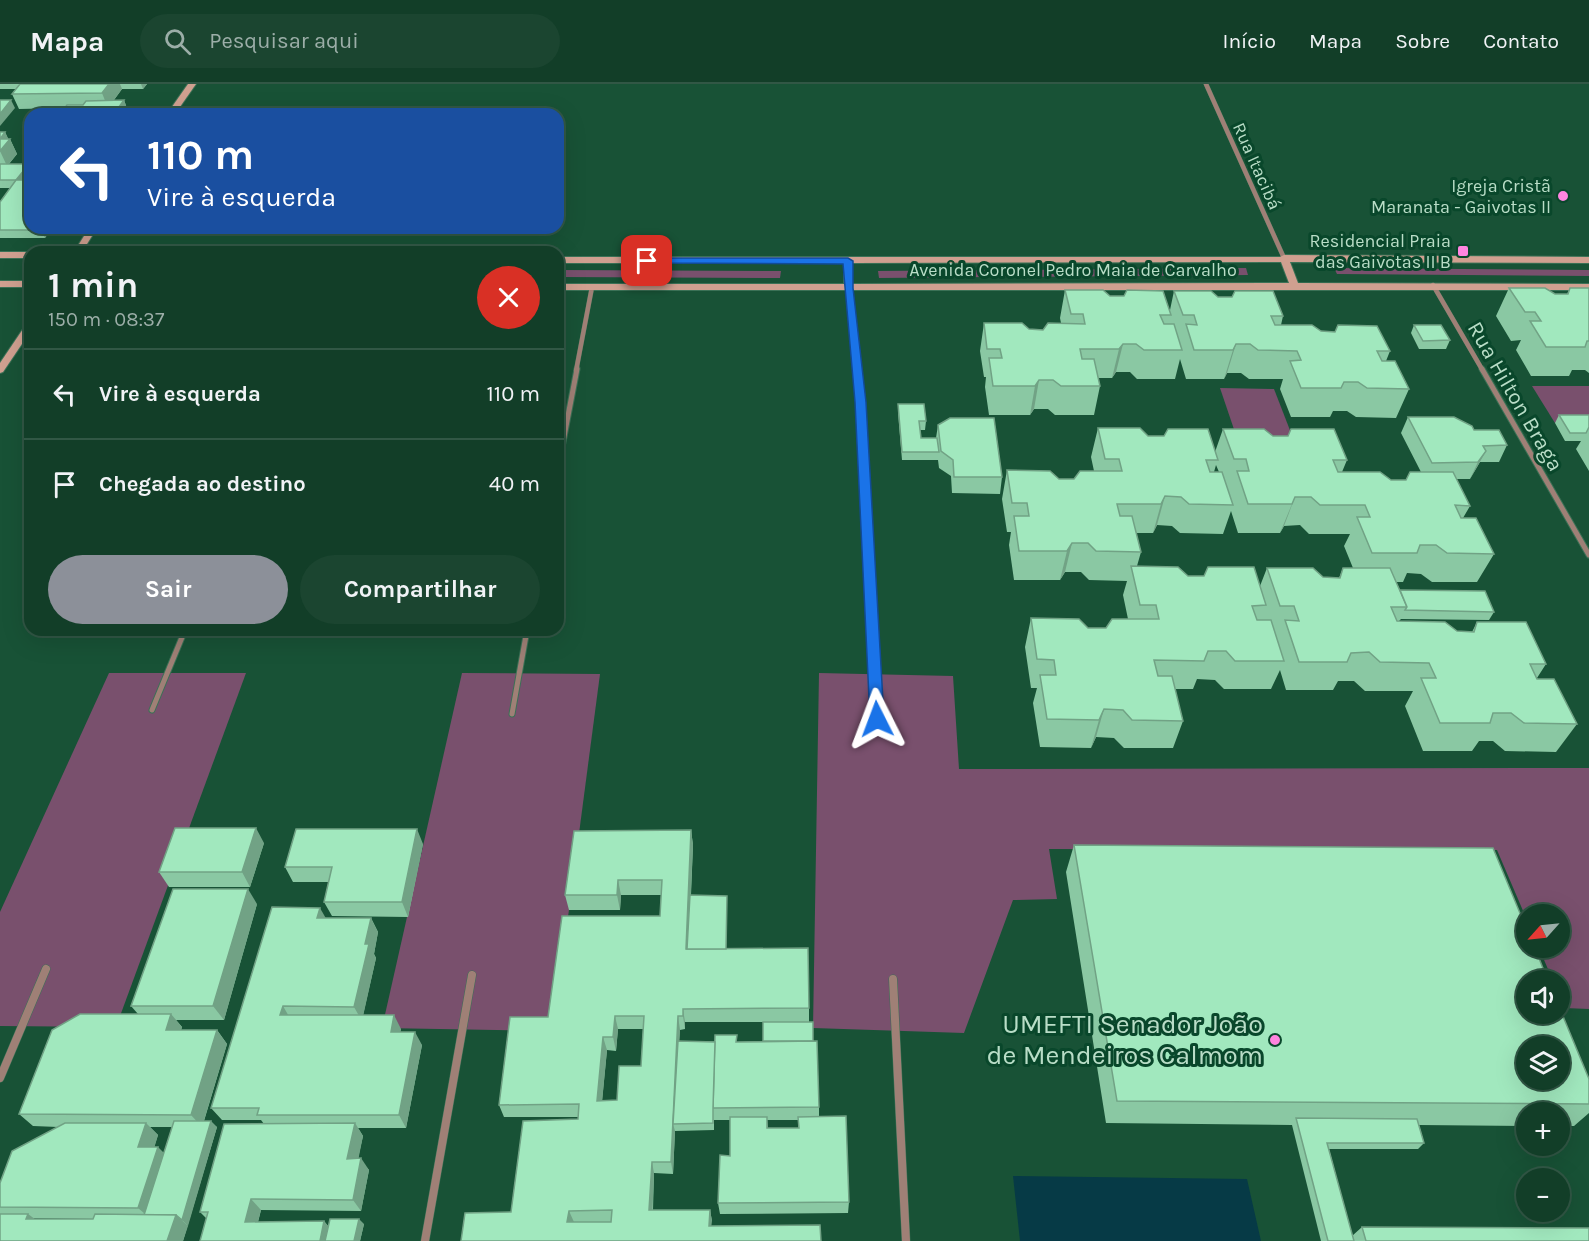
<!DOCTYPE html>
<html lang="pt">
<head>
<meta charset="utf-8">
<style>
  :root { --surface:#123e28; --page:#1b4530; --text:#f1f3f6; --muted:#9caea8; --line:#315745; --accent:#8c9099 }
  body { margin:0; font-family:Karla,sans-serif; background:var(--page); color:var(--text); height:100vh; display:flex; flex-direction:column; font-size:22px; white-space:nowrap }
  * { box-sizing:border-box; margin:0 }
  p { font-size:20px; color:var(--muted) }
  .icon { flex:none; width:33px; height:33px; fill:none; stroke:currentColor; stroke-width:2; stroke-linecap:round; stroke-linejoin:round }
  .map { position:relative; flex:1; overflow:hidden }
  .panel { position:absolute; left:24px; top:162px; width:540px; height:390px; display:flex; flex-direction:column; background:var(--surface); border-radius:18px; box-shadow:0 6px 24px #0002,0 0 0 2px var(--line) }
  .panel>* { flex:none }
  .banner { position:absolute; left:24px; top:24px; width:540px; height:126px; border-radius:18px; box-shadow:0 6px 24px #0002,0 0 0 2px var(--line); background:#1a4fa0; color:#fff; overflow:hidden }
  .needle { width:39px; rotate:243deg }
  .tools { position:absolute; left:1516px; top:820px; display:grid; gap:12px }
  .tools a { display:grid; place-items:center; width:54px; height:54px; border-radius:50%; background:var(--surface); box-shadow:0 6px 24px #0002,0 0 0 2px var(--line); font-size:30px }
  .pin { position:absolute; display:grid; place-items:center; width:51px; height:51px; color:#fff; margin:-26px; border-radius:12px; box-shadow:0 3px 9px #0006 }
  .me { position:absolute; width:66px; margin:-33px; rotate:357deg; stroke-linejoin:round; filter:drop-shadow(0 0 4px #0008) }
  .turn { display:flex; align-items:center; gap:21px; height:126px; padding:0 24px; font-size:27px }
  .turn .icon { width:78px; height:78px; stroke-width:2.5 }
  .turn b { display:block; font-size:42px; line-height:51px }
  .round { display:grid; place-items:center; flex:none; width:63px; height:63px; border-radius:32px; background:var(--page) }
  .summary { display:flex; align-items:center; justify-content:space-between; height:102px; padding:0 24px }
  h1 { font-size:36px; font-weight:700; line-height:45px }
  .cta { display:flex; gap:12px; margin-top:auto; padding:12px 24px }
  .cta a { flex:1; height:69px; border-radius:36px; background:var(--accent); color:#fff; font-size:24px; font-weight:700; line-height:69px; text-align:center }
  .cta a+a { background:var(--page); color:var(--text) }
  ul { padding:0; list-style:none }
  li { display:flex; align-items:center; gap:18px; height:90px; padding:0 24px; border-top:2px solid var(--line) }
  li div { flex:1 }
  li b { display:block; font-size:22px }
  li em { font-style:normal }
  header { display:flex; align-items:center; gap:36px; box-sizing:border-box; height:84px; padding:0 30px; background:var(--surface); border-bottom:2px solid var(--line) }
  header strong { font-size:28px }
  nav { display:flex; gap:33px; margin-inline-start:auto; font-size:21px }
  .search { width:420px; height:54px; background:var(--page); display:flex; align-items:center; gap:15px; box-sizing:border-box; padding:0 21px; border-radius:33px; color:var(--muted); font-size:22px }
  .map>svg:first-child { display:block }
  .green { fill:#79506d }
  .water { fill:#063a46 }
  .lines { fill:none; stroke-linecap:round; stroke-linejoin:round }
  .street-far2-casing { stroke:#3b7156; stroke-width:5 }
  .street-far1-casing { stroke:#3b7156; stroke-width:7 }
  .street-casing { stroke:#3b7156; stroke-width:9 }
  .secondary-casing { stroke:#3b7156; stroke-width:2 }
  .street-far2 { stroke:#9f8076; stroke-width:4.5 }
  .street-far1 { stroke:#9f8076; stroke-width:5 }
  .street { stroke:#9f8076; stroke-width:8 }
  .secondary { fill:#d0a090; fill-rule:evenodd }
  .wall { fill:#8ac8a3; fill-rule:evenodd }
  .shaded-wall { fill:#71a285 }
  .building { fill:#a1e8be; stroke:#71a285; stroke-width:1.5; fill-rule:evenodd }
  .route { fill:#1a73e8; stroke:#114b97; stroke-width:1.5 }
  .poi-dot { fill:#ff85df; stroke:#09472b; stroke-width:2 }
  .labels { text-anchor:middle; stroke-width:6; stroke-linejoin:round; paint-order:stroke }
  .far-street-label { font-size:18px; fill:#b9ddc7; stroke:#09472b }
  .far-poi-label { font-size:18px; fill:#b9ddc7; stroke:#09472b; text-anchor:end }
  .street-label { font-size:22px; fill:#b9ddc7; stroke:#09472b }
  .near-poi-label { font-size:27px; fill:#b9ddc7; stroke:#09472b; text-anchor:end }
</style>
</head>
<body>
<header>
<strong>Mapa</strong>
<div class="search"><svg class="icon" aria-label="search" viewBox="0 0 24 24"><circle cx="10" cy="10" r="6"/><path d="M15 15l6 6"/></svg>Pesquisar aqui</div>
<nav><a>Início</a><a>Mapa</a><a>Sobre</a><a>Contato</a></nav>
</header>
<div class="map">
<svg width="1589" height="1157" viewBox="0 0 1589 1157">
  <rect width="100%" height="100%" fill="#185236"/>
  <g class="green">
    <path d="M1246 184 1248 191 879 194 878 187Z"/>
    <path d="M1334 184 1589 186V192L1337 190Z"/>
    <path d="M558 186 781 187 780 194 558 193Z"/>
    <path d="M1532 302H1589V339H1555Z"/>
    <path d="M1220 304 1274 305 1298 367 1241 366Z"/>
    <path d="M109 589H246L116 943 0 942V828Z"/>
    <path d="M462 589 600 590 553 947 382 944Z"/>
    <path d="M819 589 953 592 959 685 1589 684V925L1564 924 1560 914V897H1553L1539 864H1560V831H1527V836L1497 766 1049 765 1057 815 1013 816 964 949 813 944Z"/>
  </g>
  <path class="water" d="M1013 1092 1247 1095 1261 1157H1020Z"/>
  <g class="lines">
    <g class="street-far2-casing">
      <g id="street-far2">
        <path d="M1206 0 1284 174"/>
        <path d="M1433 201 1483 287"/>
        <path d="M848 204 857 287"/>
        <path d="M576 287 592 203"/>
      </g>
    </g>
    <g class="street-far1-casing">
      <g id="street-far1">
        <path d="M857 285 877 635"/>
        <path d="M1482 285 1589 471"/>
        <path d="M558 384 577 285"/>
        <path d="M152 626 185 546"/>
        <path d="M512 630 527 546"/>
      </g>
    </g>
    <g class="street-casing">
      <g id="street">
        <path d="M893 895 906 1157"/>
        <path d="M0 994 46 885"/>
        <path d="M425 1157 472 891"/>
      </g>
    </g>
    <g class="secondary-casing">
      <g id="secondary">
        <path d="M188 0H196L175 30H167Z"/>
        <path d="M89 144H97L82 168H74Z"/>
        <rect x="0" y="168" width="30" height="6"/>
        <path d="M1284 171 1589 173V179L1290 178 1298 199 1589 200V206H558V200H844V179H558V173H1280ZM1281 178 1289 199 852 200V179Z"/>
        <rect x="0" y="197" width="30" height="6"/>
        <path d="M30 238V248L3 288 0 289V279L27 239Z"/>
      </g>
    </g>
    <use href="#street-far2" class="street-far2"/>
    <use href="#street-far1" class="street-far1"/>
    <use href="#street" class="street"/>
    <use href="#secondary" class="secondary"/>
  </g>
  <g class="wall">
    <path d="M0 0H147L143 5H122L114 16H124L129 30H60L65 24 19 25 12 10 16 5H0Z"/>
    <path d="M0 48H5L8 55H10L17 70 9 80H29L30 82V91L26 96 52 144 45 154H0V118L10 104H0Z"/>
    <path d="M1509 204 1555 210H1567L1570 204H1589V289L1585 286H1572L1569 292H1531L1516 266 1521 256 1511 257 1496 232Z"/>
    <path d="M1065 206 1110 212 1170 226 1174 207 1218 213 1283 232 1281 241 1321 247 1390 267 1386 277 1409 305 1396 334 1356 333 1347 327H1333L1330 333H1291L1280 305 1283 295H1249L1241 289H1227L1224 295H1186L1180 275 1175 295H1137L1130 288H1116L1112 294H1098L1100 302 1094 331H1055L1048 325H1034L1030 331H989L985 303 986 293H984L980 267 984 239 1029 245 1043 246 1061 239 1060 234Z"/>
    <path d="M1414 241 1450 256 1446 265H1419L1411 249Z"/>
    <path d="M898 320 926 337 925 346H920L921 354H936L938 341 1002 393 1000 410 952 409 951 392 939 384 938 376H902L898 328Z"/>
    <path d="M1559 331H1589V387L1576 365 1581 357H1565L1555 339Z"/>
    <path d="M1408 333 1474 346 1507 361 1499 378H1480L1470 395H1456L1470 422 1463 434 1494 470 1477 498H1432L1421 490 1407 489 1403 498H1396L1400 506 1494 528 1489 536 1401 535 1399 537 1457 547 1472 548 1477 538 1546 580 1537 594 1577 640 1556 668 1505 667 1493 657H1479L1472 667H1423L1405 622 1413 607H1365L1354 597H1338L1333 606H1286L1280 586 1271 605H1224L1215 596 1197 595 1193 605H1175L1183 637 1173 664H1124L1114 654 1096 653 1091 664 1040 663 1033 619 1037 604H1031L1025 563 1031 534 1088 544H1106L1128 535 1123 511 1127 497 1089 496 1081 488H1065L1060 496H1014L1009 461 1011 448H1007L1002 415 1007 386 1059 395H1074L1094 387 1091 373 1098 344 1148 352 1215 368 1223 345 1273 352 1347 376 1342 388 1391 396H1406L1421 388 1401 349ZM1216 381 1219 388H1214ZM1231 427 1238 449H1280L1284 442 1300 441 1309 450H1350L1344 462 1353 484H1343L1339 494 1323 493 1267 484 1260 502 1204 492H1188L1137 482 1141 468 1136 449H1153L1157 441 1172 442 1180 449 1223 450Z"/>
    <path d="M691 746 693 761 691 811 727 812 726 865 809 924V938L813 957 819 1023V1032L849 1118 848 1129 720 1130 718 1119 730 1072V1036H714V1046L675 1047 673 1090 654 1089 653 1126H710L712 1137 461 1157 511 1128 578 1035V1033H504L499 1021 660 832 661 811H621L620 826H569L565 811ZM685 938H802L763 957 737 958 679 957 680 946 685 945ZM618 945H643L641 982 617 1016 602 1017 607 966 616 967ZM767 1036H798V1044H768Z"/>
    <path d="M264 759 250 803H169L159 788Z"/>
    <path d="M423 760 408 833 332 832 324 818 329 798H293L285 783Z"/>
    <path d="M1074 761 1589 995V1029L1574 1042H1560V1029H1527V1042L1419 1041 1424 1059 1418 1065H1329L1352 1152 1362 1143 1589 1157H1321L1292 1041 1106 1039 1066 788Z"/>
    <path d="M257 820 224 936H176L182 943 181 946H217L227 960 204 1037 217 1043 183 1157H0V1099L58 1043 33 1042 19 1030 138 930 131 922ZM150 1043H172L164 1069 154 1063 158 1051ZM33 1134 94 1135H34Z"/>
    <path d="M326 834H371L378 848 374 870 376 874 363 931 401 945 400 948 422 961 406 1044H358L363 1052 358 1074 369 1086 361 1127 261 1126 258 1138 324 1137 328 1142 364 1140 360 1157 207 1135 200 1128 264 1040 261 1036H222L211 1024Z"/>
  </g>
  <g class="shaded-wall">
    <path d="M109 0H120L122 5 108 24 102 9Z"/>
    <path d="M141 0H147L143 5Z"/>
    <path d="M11 16 15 24 0 42V30Z"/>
    <path d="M124 16 129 30H114Z"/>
    <path d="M5 48 9 56 10 55 17 70 7 82 0 67V55Z"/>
    <path d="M29 80 30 82V91L20 104 16 96Z"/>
    <path d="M43 144H52L45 154 41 146Z"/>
    <path d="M1123 260 1116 288 1112 294 1119 265Z"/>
    <path d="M1236 260 1227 289 1224 295 1233 266Z"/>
    <path d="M1039 296 1034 325 1030 331 1035 302Z"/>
    <path d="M1486 367 1477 383 1470 395 1478 378Z"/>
    <path d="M1165 412 1157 441 1153 449 1161 420Z"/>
    <path d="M1295 413 1284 442 1280 449 1292 420Z"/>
    <path d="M1072 459 1065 488 1060 496 1067 467Z"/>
    <path d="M1104 625 1096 653 1091 664 1099 636Z"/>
    <path d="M256 744 264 759 250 803 242 788Z"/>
    <path d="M417 745 423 760 408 833 402 818Z"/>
    <path d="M691 746 693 761 688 872 686 865Z"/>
    <path d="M618 796 621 811 620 826 617 811Z"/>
    <path d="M248 805 257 820 224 936 213 922Z"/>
    <path d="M320 824 328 838 317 834Z"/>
    <path d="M371 834 378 848 374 870 376 874 362 937 354 923 365 860Z"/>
    <path d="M283 922 291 936 280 931Z"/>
    <path d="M683 925 685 938V945L683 932Z"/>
    <path d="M171 930 182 943 177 960 166 946Z"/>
    <path d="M394 931 401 945 398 961 391 948Z"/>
    <path d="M615 932 618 945 616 967 613 953Z"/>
    <path d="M678 932 680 946 675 1040H673L675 1047 673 1090 671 1078Z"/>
    <path d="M217 946 227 960 202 1043 191 1031Z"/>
    <path d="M415 948 422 961 406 1044 399 1031Z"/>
    <path d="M603 953 607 966 601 1029 597 1017Z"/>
    <path d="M211 1037 217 1043 188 1142 182 1136Z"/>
    <path d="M146 1039 158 1051 151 1075 138 1063Z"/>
    <path d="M355 1039 363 1052 356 1087 347 1075Z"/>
    <path d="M158 1063 170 1075 151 1135 138 1124Z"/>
    <path d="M361 1074 369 1086 361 1127 353 1116Z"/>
    <path d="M652 1078 654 1089 652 1137 649 1126Z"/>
    <path d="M251 1115 261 1126 255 1149 245 1138Z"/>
    <path d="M710 1126 712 1137 710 1153 709 1142Z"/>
    <path d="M569 1127 574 1138H567Z"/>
    <path d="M28 1130 43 1141 26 1135Z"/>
    <path d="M176 1131 188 1142 183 1157H167Z"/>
    <path d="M359 1135 364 1140 360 1157H354Z"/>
    <path d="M324 1137 333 1148 331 1157H320Z"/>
  </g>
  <g class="building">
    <path d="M20 0H109L102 9 12 10Z"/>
    <path d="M0 16H11L0 30Z"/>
    <path d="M124 16 114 30H60L67 21H83L86 17Z"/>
    <path d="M434 27 552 30H432Z"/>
    <path d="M0 48H5L0 55H10L0 67Z"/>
    <path d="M0 80H29L16 96H0Z"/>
    <path d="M16 96H30V144H43L41 146H0V118Z"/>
    <path d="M1509 204H1545L1555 210H1568L1570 204H1589V257H1587L1585 263H1546L1530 237H1541L1535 228H1525Z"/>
    <path d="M1065 206H1103L1110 212H1124L1127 206 1163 207 1171 231H1160L1164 240H1174L1182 266H1144L1136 260H1123L1119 265H1080L1082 275H1094L1100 302H1061L1053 296H1039L1035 302H993L989 274H1002L1000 265H987L984 239H1022L1029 245 1043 246 1048 239 1085 240 1083 230H1071Z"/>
    <path d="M1174 207H1211L1218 213H1232L1235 207H1273L1283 232H1271L1275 241H1312L1321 247 1335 248 1338 241 1377 242 1390 267H1377L1382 277H1395L1409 305 1367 304 1358 298H1344L1341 304H1301L1290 277 1301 276 1297 267 1258 266 1250 260H1236L1233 266H1194L1186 240 1197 241 1194 231H1183Z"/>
    <path d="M1414 241H1441L1450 256 1423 257Z"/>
    <path d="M898 320H924L926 337H919L921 354H937L939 368H902Z"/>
    <path d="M1559 331H1589V343L1586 349H1570Z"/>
    <path d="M1408 333H1454L1472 342 1474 346H1499L1507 361 1483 362 1486 367 1478 378 1432 379Z"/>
    <path d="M950 334H994L1002 393H954L953 376 941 367 938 341Z"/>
    <path d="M1098 344H1140L1148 352H1164L1168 345H1208L1218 376H1206L1210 388H1222L1233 421 1189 420 1181 413 1165 412 1161 420H1117L1120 432H1132L1141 468 1096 467 1088 459H1072L1067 467H1019L1014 432H1029L1027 419H1012L1007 386 1050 387 1059 395H1074L1080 387H1122L1119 375H1105Z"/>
    <path d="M1223 345H1264L1273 352H1288L1291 345H1334L1347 376H1333L1338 388H1380L1391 396H1406L1410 388H1453L1470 422 1455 421 1461 434H1476L1494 470 1447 469 1436 461H1420L1417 469H1372L1357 433H1370L1365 421H1320L1311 413H1295L1292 420H1248L1237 387H1249L1246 375H1234Z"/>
    <path d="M1131 482 1178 483 1188 492H1204L1208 483H1254L1266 521 1252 522 1257 536H1271L1284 577H1235L1226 567H1208L1204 577 1154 576 1158 592H1172L1183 637 1132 636 1123 626 1104 625 1099 636 1047 635 1040 591H1056L1054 576 1037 575 1031 534 1079 535 1088 544H1106L1112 535H1159L1156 521H1140Z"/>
    <path d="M1267 484H1313L1323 493 1340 494 1343 484H1390L1407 523H1391L1397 537 1445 538 1457 547 1474 548 1477 538H1526L1546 580H1530L1537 595H1554L1577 640 1524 639 1511 629H1493L1490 639H1440L1421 594H1436L1429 579 1380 578 1369 568 1351 569 1347 578H1299L1285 536 1299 537 1294 522H1280Z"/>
    <path d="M1400 506 1485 507 1494 528 1405 526 1407 523Z"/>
    <path d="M175 744H256L242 788H159Z"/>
    <path d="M296 745H417L402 818H324L332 783H285Z"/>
    <path d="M691 746 686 865 808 864 809 924 683 925V932H678L671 1078H652L649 1126H710L709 1142 820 1141 821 1157H461L465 1129 511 1128 523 1037 578 1035 579 1020 499 1021 510 933H548L562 832H660L662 796H618L617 811H565L574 747ZM615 932H644L641 982H619L617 1016 597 1017 603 953H613ZM612 1126 611 1138H567L569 1127Z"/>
    <path d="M1074 761 1493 764 1527 846V864H1535L1548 897H1527V930H1560V925L1589 995V1020L1117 1017ZM1527 963H1560V996H1527Z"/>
    <path d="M173 805H248L213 922H131Z"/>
    <path d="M690 811 727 812 726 865H687Z"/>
    <path d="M272 823 320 824 317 834H371L365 860H369L354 923 283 922 280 931H394L391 948H415L399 1031H257L259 1024H211Z"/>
    <path d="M80 930H171L166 946H217L191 1031 19 1030 52 946Z"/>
    <rect x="763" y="938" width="50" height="19"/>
    <path d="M715 951H737L736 958 817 957 819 1023 713 1024Z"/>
    <path d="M678 957 715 958 713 1024V1039L673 1040Z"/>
    <path d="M846 1032 849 1118 718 1119 720 1071 730 1072V1033H767V1044H799L798 1033Z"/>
    <path d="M1296 1034 1417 1035 1424 1059H1327L1354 1157H1328Z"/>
    <path d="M174 1037H211L182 1136 176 1131H144Z"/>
    <path d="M65 1039H146L138 1063H158L138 1124 0 1123V1099L12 1067Z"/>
    <path d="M355 1039 347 1075 361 1074 353 1116 251 1115 245 1138 324 1137 320 1157H200L208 1128H200L224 1040Z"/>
    <path d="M0 1130H28L26 1135H93L95 1130 176 1131 167 1157H0Z"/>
    <path d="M330 1135H359L354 1157H325Z"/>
    <path d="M1362 1143 1589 1144V1157H1366Z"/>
  </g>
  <path class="route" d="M647 174H848L853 177V204L866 318 884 635 882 639H872L870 635 855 318 843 180 644 179 642 177Z"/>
  <g class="poi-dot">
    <circle cx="1563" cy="112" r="6"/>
    <rect x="1457" y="161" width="12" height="12" rx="3"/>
    <circle cx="1275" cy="956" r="6"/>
  </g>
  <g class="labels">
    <g class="far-street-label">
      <text transform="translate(1257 82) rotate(66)" y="6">Rua Itacibá</text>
      <text x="1073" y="192">Avenida Coronel Pedro Maia de Carvalho</text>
    </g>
    <g class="far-poi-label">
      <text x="1551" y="108">Igreja Cristã<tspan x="1551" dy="21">Maranata - Gaivotas II</tspan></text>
      <text x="1451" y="163">Residencial Praia<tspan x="1451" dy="21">das Gaivotas II B</tspan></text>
    </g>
    <g class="street-label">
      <text transform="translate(1516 312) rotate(60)" y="8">Rua Hilton Braga</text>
    </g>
    <g class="near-poi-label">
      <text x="1263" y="949">UMEFTI Senador João<tspan x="1263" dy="31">de Mendeiros Calmom</tspan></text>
    </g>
  </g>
</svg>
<div class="tools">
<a><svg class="needle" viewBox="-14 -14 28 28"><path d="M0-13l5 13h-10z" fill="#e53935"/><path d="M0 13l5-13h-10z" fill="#9caea8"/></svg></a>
<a><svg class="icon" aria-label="sound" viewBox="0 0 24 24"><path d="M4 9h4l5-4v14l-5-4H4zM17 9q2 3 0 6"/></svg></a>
<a><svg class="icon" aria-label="layers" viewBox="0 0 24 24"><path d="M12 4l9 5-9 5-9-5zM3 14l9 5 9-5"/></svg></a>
<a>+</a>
<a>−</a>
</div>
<div class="pin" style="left:647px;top:177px;background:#d93025"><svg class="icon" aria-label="arrive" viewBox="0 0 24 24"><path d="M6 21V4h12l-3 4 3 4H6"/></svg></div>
<svg class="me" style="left:877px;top:635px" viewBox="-20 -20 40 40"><path d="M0-17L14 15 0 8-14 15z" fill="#1a73e8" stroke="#fff" stroke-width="4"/></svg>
<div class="banner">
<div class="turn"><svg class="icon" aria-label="left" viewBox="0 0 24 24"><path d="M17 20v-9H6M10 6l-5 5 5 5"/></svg><div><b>110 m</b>Vire à esquerda</div></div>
</div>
<section class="panel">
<div class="summary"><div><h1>1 min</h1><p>150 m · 08:37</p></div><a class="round" style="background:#d93025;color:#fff"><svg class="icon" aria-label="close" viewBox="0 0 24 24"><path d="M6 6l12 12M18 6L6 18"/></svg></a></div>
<ul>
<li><svg class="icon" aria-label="left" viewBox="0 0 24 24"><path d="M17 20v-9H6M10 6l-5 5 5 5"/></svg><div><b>Vire à esquerda</b></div><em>110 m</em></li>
<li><svg class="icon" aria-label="arrive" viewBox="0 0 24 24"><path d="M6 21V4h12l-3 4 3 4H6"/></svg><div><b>Chegada ao destino</b></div><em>40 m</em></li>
</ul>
<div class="cta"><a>Sair</a><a>Compartilhar</a></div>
</section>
</div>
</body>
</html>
